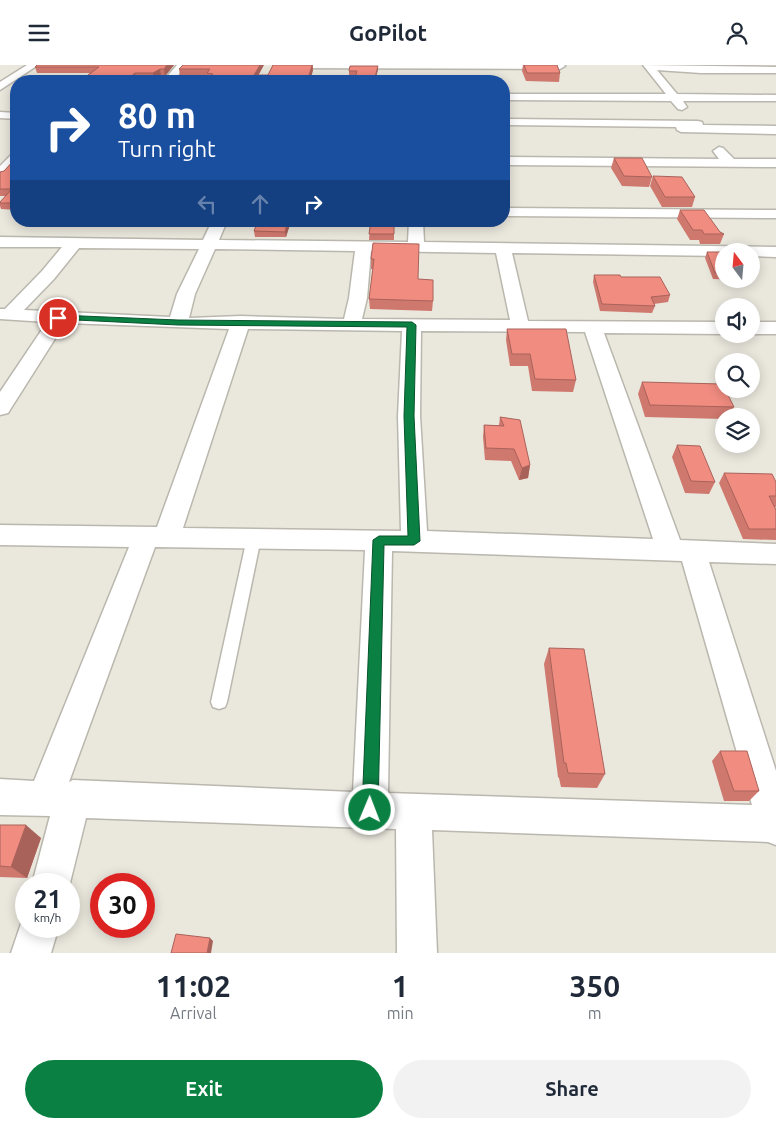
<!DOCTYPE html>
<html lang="en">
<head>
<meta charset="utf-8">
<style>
  :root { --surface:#fff; --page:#f2f2f3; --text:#1f2937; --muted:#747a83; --accent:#0b8043 }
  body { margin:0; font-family:Ubuntu,sans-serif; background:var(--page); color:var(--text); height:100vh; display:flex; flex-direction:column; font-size:19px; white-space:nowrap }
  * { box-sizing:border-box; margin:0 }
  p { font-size:16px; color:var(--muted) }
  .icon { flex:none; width:28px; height:28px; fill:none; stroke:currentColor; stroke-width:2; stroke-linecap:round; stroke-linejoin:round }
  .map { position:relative; height:888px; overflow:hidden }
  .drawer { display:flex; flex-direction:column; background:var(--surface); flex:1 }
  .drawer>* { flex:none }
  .guide { position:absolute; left:10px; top:10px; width:500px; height:152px; border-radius:20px; box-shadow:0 2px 12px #0003; background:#1a4fa0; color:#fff; overflow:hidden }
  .needle { width:32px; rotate:344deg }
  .fabs { position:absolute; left:715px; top:178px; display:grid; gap:10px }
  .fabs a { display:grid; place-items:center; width:45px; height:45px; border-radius:50%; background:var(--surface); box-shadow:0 2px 12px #0003; font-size:25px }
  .speed { position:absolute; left:15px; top:808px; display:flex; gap:10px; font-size:25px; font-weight:700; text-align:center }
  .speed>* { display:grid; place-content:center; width:65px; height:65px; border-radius:50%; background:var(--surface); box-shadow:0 2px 12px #0003; line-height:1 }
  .speed small { font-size:12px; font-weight:400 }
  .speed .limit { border:8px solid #d22; background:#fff; color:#111 }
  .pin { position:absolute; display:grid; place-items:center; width:42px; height:42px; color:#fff; margin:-21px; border:2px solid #fff; border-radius:50%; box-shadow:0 1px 5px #0007 }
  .me { position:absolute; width:55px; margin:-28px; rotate:1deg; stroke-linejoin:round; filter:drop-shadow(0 0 4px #0008) }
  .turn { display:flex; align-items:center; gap:18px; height:105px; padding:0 25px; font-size:22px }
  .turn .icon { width:65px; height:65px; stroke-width:2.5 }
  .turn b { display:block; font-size:35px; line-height:42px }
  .lanes { display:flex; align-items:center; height:48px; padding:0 25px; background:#0003; justify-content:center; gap:25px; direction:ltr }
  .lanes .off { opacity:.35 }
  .eta { display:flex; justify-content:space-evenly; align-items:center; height:85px; text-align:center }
  .eta b { font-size:30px; font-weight:600; line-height:35px }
  .action { display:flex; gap:10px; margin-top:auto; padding:10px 25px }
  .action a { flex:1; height:58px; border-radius:30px; background:var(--accent); color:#fff; font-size:20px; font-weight:600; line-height:58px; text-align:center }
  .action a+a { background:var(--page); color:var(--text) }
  header { display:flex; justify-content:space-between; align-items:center; height:65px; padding:0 25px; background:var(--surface); font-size:22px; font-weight:600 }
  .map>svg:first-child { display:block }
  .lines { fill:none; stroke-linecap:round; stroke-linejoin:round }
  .lane-casing { stroke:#bab7ae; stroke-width:3 }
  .street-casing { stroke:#bab7ae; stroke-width:3 }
  .lane { fill:#fff; fill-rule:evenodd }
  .street { fill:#fff; fill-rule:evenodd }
  .wall { fill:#cf786e }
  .shaded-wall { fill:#a9625a }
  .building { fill:#f18c80; stroke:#a9625a }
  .route { fill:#0b8043; stroke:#07532c }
</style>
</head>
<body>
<header><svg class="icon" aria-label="menu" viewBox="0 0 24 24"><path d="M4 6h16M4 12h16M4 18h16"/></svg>GoPilot<svg class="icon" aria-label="person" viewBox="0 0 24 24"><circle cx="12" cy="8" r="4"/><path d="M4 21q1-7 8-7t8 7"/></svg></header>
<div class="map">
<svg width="776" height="888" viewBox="0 0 776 888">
  <rect width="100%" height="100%" fill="#eae7dd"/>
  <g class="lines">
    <g class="lane-casing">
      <path id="lane" d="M254 468 259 470 261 473 227 637 225 642 219 644 213 642 211 637 247 473 249 470Z"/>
    </g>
    <g class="street-casing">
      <g id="street">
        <path d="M27 0H38L0 25V17Z"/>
        <path d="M177 0H187L173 16H163Z"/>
        <path d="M275 0H564L565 1 560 4 280 3Z"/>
        <path d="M643 0 776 2V8H701L657 5 677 29 776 30V36H683L687 42 682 45 678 44 671 36 504 35V29H666Z"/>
        <path d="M0 47 16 48V54L0 53Z"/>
        <path d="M504 54 698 56 702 57 703 60 776 61V69L681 67 677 65 676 62 504 60Z"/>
        <path d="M719 82 723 83 734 94H776V102L504 100V92L719 94 713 86Z"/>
        <path d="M16 89V100L5 111 0 112V101L11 90Z"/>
        <path d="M504 143 776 145V153L504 151Z"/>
        <path d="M212 156H227L219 175 408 177 409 156H423L424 177 776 182V192L751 191V186H724V191L512 188 528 256 724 257V269L604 268 680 475 776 479V499L709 497 776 706V780L768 777 432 765 437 888H397L396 764 86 753 69 822V819H32L50 751 0 750V714L34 716 129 482 0 480V460L157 462 229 264 65 258 8 348 0 350V327L47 257 0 254V244H5L42 206 62 182H0V172L203 175ZM79 183 199 184 177 229 170 252 24 245 54 214ZM215 184 355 186 349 233 344 254 241 251 189 253 195 229ZM371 186 496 188 510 255 362 254 367 233ZM248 264 402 266 398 351 401 466 183 463ZM421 266 585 267 653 474 427 466 420 351ZM155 482 365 485 353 727 73 715 69 717ZM392 486 682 496 752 740 388 728Z"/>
        <rect x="751" y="257" width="25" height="12"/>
        <path d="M25 847 26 861H59L51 888H11Z"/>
      </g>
    </g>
    <use href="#lane" class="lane"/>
    <use href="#street" class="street"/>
  </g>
  <g class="wall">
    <path d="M174 0 165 11H161L154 15H136L135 16H80L90 8H37L35 2Z"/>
    <path d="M183 0 259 10H268L273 0H313V5L310 16H212V15H208L207 11H180L179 4Z"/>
    <path d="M523 0H557L560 8 559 17 526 16 522 6Z"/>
    <path d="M378 1V5L356 11H349V6Z"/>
    <path d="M16 93V145L1 144 0 141V137L6 131H0V107L4 106Z"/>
    <path d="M614 93 652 112 649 122 622 121 611 103Z"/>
    <path d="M653 111 695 132 692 142H662L650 121Z"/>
    <path d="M680 145 724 169 720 179H700L699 175H690L677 154Z"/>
    <path d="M258 156H291L286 172H255L254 166Z"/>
    <path d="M358 156H394V175H369L370 161H358Z"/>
    <path d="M373 178 418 214 433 236 432 246 370 244 369 234 373 204H371V194Z"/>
    <path d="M707 187H724V214H745V215L713 214 705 193Z"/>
    <path d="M594 210 621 212 670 230 668 237 654 239 655 241 652 248 600 246 593 217Z"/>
    <path d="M507 264 576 315 573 327 532 326 528 301H510L506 275Z"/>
    <path d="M642 317 734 342 730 351H724V354L645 352 638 329Z"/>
    <path d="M500 352 530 400 528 413 519 415 511 396 485 395 483 372 484 360H499Z"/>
    <path d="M677 380 715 417 709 429 685 428 672 392Z"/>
    <path d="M724 408 776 417V442H775L776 445V475L743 474 719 418Z"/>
    <path d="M549 583 605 709 597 723 561 722 559 713 558 712 544 599Z"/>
    <path d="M720 686 759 726 749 736H724L712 696Z"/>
    <path d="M0 760 41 773 27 813 0 812Z"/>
  </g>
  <g class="shaded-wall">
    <path d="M167 0H174L165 11 164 4Z"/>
    <path d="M260 0H264L258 11 254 10Z"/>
    <path d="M312 0 313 5 310 16H308V14Z"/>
    <path d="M378 1V5L375 16H374Z"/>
    <path d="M160 4 161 11 154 15 153 8Z"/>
    <path d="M135 8 136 15 135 16H126Z"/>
    <path d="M288 156H291L286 172 285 167Z"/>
    <path d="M530 400 528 413 519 415 522 403Z"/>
    <path d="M26 760 41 773 27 813 11 802Z"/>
    <path d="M210 873 213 876 211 888H207Z"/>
  </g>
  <g class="building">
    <path d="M37 0H167L164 4H160L153 8H135L126 16H80L99 2H35Z"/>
    <path d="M183 0H260L254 10H268L273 0H312L308 14H264L265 12 211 11 213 9 207 8 210 4H179Z"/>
    <path d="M524 0H557L560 8H527Z"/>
    <path d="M350 1H378L374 16H354L357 6H349Z"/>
    <path d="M16 93V138H0V137L12 124H0V107L4 106Z"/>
    <path d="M614 93H642L652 112 624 111Z"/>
    <path d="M653 111 682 112 695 132H665Z"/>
    <path d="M680 145H704L720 167 724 169H704L702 165H693Z"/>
    <path d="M258 156H288L285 167 254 166Z"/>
    <path d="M371 156H394V169H369Z"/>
    <path d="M373 178 419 179 418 214 433 215V236L369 234 374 194H371Z"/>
    <path d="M728 182 731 186H727Z"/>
    <path d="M707 187H724V208H715Z"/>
    <path d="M594 210H620L621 212H660L670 230 651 232 655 241 602 239Z"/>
    <path d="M507 264H566L576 315 535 314 530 289H512Z"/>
    <path d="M642 317 722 319 724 324H725L734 342 650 340Z"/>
    <path d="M500 352 520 355 530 400 522 403 514 384 486 383 484 360 504 361Z"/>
    <path d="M677 380 700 381 715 417 691 416Z"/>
    <path d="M724 408 772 409 776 417V431H769L776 445V464H749Z"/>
    <path d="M549 583 584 584 605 709 568 708 566 698H564Z"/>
    <path d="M720 686H747L759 726H734Z"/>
    <path d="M0 760H26L11 802 0 801Z"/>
    <path d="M176 869 210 873 207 888H171Z"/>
  </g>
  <path class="route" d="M58 250 178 255 412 257 416 260 414 351 420 476 414 480H384L378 745 376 751 370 753 364 751 362 745 373 475 379 471H408L404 351 407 262 178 260 56 254 54 253Z"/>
</svg>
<div class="fabs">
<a><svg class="needle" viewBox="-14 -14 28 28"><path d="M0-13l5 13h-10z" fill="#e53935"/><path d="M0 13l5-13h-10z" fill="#747a83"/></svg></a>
<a><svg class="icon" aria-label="sound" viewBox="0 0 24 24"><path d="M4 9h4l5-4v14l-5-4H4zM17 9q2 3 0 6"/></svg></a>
<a><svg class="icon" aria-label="search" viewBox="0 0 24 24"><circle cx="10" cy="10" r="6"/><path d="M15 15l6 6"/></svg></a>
<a><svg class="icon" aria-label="layers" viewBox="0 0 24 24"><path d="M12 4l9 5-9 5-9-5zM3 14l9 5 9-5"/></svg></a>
</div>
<div class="speed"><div>21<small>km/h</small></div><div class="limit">30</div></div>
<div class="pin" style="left:58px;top:253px;background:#d93025"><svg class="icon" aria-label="arrive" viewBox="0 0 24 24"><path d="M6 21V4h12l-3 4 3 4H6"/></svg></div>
<svg class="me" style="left:370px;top:745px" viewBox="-20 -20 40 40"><circle r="17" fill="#0b8043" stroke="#fff" stroke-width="3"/><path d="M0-11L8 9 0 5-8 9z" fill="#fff"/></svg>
<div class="guide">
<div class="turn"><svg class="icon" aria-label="right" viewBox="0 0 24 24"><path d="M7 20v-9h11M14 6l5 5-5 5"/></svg><div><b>80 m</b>Turn right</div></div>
<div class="lanes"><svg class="icon off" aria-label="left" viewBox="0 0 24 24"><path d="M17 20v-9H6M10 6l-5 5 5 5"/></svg><svg class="icon off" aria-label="ahead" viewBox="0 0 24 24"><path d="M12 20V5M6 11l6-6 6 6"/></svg><svg class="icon" aria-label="right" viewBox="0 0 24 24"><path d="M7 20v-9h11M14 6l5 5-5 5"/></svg></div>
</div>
</div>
<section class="drawer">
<div class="eta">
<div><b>11:02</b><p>Arrival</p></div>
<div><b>1</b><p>min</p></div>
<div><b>350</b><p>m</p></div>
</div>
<div class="action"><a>Exit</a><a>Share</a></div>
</section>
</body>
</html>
